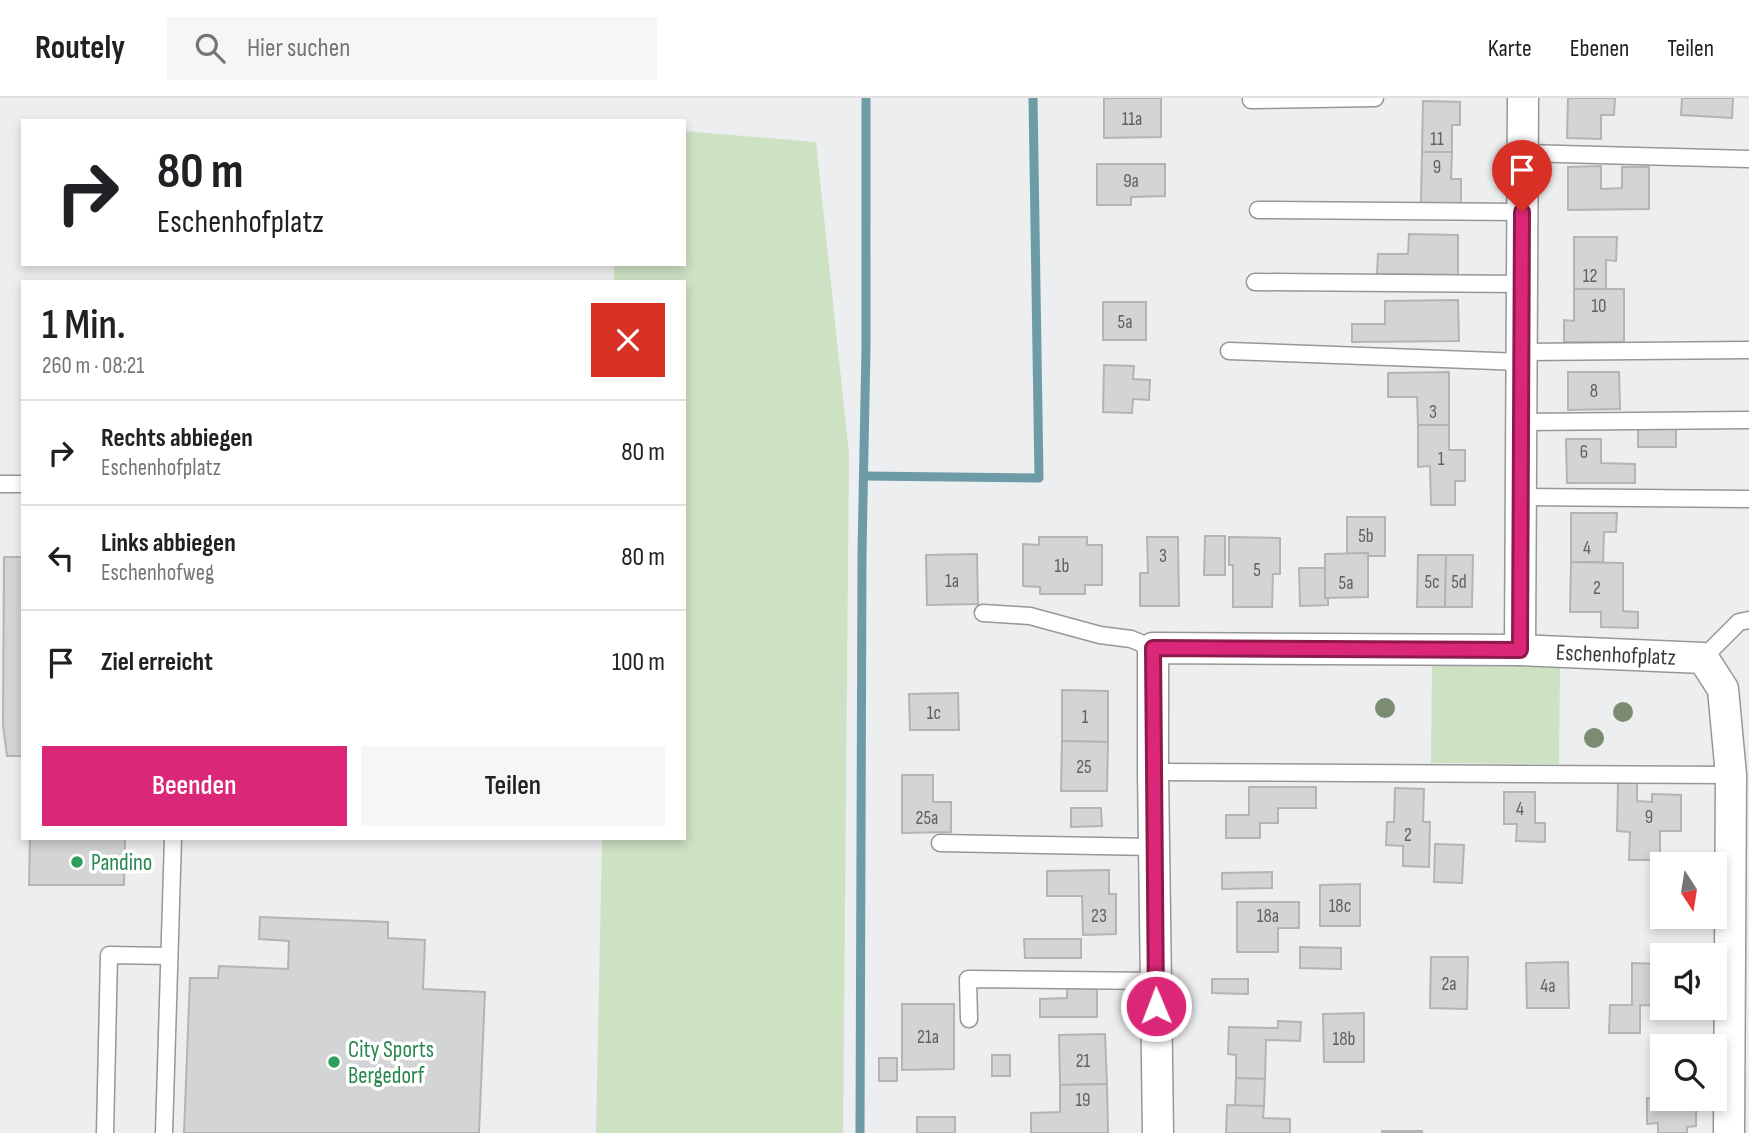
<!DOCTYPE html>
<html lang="de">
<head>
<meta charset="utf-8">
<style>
  :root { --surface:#fff; --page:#f6f6f6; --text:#202124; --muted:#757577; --line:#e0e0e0; --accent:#db2777 }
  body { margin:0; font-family:"Sofia Sans Condensed",sans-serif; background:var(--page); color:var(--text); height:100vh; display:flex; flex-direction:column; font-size:26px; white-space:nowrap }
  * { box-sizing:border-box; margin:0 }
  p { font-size:23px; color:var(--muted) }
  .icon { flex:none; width:38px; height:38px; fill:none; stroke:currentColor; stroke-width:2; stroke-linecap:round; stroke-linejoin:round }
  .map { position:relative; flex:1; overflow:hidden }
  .drawer { position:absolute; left:21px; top:182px; width:665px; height:560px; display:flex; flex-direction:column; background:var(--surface); border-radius:0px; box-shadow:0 4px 10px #0003 }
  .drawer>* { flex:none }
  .guide { position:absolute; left:21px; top:21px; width:665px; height:147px; border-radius:0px; box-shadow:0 4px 10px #0003; background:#fff; color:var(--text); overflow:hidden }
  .needle { width:46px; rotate:168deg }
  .fabs { position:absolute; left:1650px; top:754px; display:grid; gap:14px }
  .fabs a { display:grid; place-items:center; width:77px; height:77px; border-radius:0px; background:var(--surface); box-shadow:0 4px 10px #0003; font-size:35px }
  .pin { position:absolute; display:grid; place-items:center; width:60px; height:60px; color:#fff; margin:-72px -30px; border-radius:50% 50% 50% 0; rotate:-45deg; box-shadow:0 0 7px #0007 }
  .pin .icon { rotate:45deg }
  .me { position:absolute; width:77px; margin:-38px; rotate:359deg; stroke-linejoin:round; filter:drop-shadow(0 0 5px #0008) }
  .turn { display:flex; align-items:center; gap:24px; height:147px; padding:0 21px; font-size:32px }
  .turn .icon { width:91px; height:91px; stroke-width:2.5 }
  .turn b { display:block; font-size:49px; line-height:60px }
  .round { display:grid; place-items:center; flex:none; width:74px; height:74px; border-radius:0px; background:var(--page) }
  .head { display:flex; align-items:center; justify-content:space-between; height:119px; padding:0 21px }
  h1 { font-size:42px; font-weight:600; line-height:52px }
  .action { display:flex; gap:14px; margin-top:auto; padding:14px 21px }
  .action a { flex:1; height:80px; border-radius:0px; background:var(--accent); color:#fff; font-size:28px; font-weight:600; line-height:80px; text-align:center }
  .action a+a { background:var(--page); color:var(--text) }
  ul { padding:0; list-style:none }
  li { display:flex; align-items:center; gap:21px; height:105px; padding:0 21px; border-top:2px solid var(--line) }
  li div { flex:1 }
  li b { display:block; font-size:26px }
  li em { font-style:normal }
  header { display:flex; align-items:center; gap:42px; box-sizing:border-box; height:98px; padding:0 35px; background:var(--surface); border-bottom:2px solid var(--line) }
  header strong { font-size:33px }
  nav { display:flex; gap:38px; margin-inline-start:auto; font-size:24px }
  .search { width:490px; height:63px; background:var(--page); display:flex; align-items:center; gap:18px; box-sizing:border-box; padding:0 24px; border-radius:0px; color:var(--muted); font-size:26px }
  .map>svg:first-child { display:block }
  .green { fill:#cde1c3 }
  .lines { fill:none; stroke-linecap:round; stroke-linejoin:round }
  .stream { stroke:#6d9ca7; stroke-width:9 }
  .building { fill:#d3d4d6; stroke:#b3b4b6; stroke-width:2 }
  .lane-casing { stroke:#97979a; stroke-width:19 }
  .street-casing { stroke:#97979a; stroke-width:33 }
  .lane { stroke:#fff; stroke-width:16 }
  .street { stroke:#fff; stroke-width:30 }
  .tree { fill:#7c8c72 }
  .route-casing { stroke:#8e194d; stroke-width:18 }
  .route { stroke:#db2777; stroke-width:12 }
  .leisure-dot { fill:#2e9e5b; stroke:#fff; stroke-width:2.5 }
  .labels { text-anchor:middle; stroke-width:7; stroke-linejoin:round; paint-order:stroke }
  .number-label { font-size:19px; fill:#616162 }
  .street-label { font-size:23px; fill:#3b3b3c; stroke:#fff }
  .leisure-label { font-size:23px; fill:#27864d; stroke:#fff; text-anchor:start }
</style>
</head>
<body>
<header>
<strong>Routely</strong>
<div class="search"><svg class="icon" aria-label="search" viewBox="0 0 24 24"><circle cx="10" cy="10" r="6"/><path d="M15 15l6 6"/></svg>Hier suchen</div>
<nav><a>Karte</a><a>Ebenen</a><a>Teilen</a></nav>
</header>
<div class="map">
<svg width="1749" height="1035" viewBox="0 0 1749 1035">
  <rect width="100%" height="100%" fill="#edeef0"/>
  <g class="green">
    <path d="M684 33 816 44 849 356 843 1035H596L602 740H684V184H614V166H684Z"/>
    <path d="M1432 567 1560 569 1559 666 1431 665Z"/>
  </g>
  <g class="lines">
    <g class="stream">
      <path d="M864 378 1039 380 1033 0"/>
      <path d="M860 1035 862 454 866 250V0"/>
    </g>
  </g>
  <g class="building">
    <path d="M1104 0H1161V39L1104 40Z"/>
    <path d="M1568 0H1615L1614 17H1601V41L1567 40Z"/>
    <path d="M1682 0H1733L1732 20 1681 17Z"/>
    <path d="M1423 3 1460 4V27H1452V54H1422Z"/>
    <path d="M1422 54H1452L1451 81H1461V106L1421 105Z"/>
    <path d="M1097 66H1165V98L1131 99V107H1097Z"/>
    <path d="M1601 68V91L1622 90V69H1649V111L1568 112V69Z"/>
    <path d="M1409 136 1458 137V177L1377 176 1378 156H1408Z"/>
    <path d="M1574 139H1617L1616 163 1606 162V191H1574Z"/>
    <path d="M1574 191H1624V244H1564V222L1574 223Z"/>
    <path d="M1458 202 1459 243 1352 244V226H1385V203Z"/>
    <rect x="1103" y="204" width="43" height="38"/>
    <path d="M1104 267 1134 268 1133 281 1150 282 1149 302 1133 301 1132 315 1103 314Z"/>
    <path d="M1449 274V327H1418L1417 299H1388V275Z"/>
    <path d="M1568 274H1619L1620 311 1568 312Z"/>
    <path d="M1418 327H1449V352H1465V383H1455V407H1431L1430 368 1418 369Z"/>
    <path d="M1638 330 1676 331V349H1638Z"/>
    <path d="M1566 341H1601V365L1635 366V385H1567Z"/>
    <path d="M1571 415H1617L1616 434H1604L1603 464H1571Z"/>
    <path d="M1347 419H1385V458H1368V455L1347 456Z"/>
    <path d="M1205 438H1225V477H1204Z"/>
    <path d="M1039 439H1087V447H1102V487H1085V496H1040V489L1023 488V446L1039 447Z"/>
    <path d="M1147 439H1178L1179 508H1140V475H1148Z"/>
    <path d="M1229 439 1280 440V476H1273L1272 509H1233V467H1229Z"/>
    <path d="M1368 455V499L1325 500V456Z"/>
    <path d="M977 456 978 506 927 507 926 457Z"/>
    <path d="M1418 457H1446L1445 509H1417Z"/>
    <path d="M1446 457H1473L1472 509H1445Z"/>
    <path d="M4 459H23V732L22 658H7L3 627Z"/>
    <path d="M1571 464 1623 465V513L1638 514V530L1601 529V514H1570Z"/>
    <path d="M1299 470H1325V500H1328V507L1300 508Z"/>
    <path d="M1062 592 1108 593V644L1062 643Z"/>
    <path d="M958 595 959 632H910L909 596Z"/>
    <path d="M1062 643 1108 644 1107 693H1061Z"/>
    <path d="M902 677H933V704H951V734L902 735Z"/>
    <path d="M1618 684H1637V703L1652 704V696L1681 697V733H1660V762H1629L1630 734 1617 733Z"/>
    <path d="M1249 689H1316V710H1278V725H1260V740H1226V717H1249Z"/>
    <path d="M1395 690 1424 691 1423 724H1430L1429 769 1403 768V748L1386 747 1387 724H1394Z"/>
    <path d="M1504 694H1535V725H1545V744L1516 743 1517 726H1504Z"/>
    <path d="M1071 710H1101L1102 728 1071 729Z"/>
    <path d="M30 740H125L124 787H29Z"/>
    <path d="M1435 746 1464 747 1462 785 1434 784Z"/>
    <path d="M1109 772V796H1116V836L1083 837 1082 798H1047V773Z"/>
    <path d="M1272 774V790L1222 791V775Z"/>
    <path d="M1360 786V828H1320V787Z"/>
    <path d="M1237 804H1299V830H1278V854H1237Z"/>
    <path d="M260 819 388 824V840L425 842 423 891 485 894 479 1035H184L190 880H218L219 868 288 871 289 843 259 841Z"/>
    <path d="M1024 841H1081V860H1025Z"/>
    <path d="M1300 849 1341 850V871L1300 870Z"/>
    <path d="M1431 859H1468L1467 911 1430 910Z"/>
    <path d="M1568 864 1569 910H1527L1526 865Z"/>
    <path d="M1632 865 1662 866V908L1640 907V935H1609L1610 907H1632Z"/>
    <path d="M1212 881H1248V896L1212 895Z"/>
    <path d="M1067 890H1097V919H1040V901L1067 900Z"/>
    <path d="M902 906H954V971L902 972Z"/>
    <path d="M1364 915V964H1324L1323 916Z"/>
    <path d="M1278 923 1301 924 1300 943 1266 942 1265 981 1236 980V957L1228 956 1229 929 1278 930Z"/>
    <path d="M1105 936 1107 986 1060 987 1059 937Z"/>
    <rect x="992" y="957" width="18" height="21"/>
    <rect x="879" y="960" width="18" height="23"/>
    <path d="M1236 980 1265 981 1264 1008H1235Z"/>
    <path d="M1107 986 1108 1035H1031V1015L1060 1014V987Z"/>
    <path d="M1647 1000 1696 1001V1028L1687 1029V1035H1658V1025L1647 1026Z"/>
    <path d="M1227 1007 1264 1008 1263 1020 1290 1021V1035H1226Z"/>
    <rect x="917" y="1019" width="38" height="16"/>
    <rect x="1382" y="1033" width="40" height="2"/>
  </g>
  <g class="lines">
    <g class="lane-casing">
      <g id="lane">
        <path d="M1251 2 1375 0"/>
        <path d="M1522 55 1749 61"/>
        <path d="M1258 112 1522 114"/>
        <path d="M1255 184 1522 186"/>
        <path d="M1229 253 1522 264"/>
        <path d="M1522 254 1749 252"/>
        <path d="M1521 324 1749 322"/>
        <path d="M0 386H23"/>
        <path d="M1521 399 1749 401"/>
        <path d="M983 515 1030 518 1100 537 1131 541 1153 550"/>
        <path d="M1703 560 1739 524 1749 522"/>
        <path d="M1153 674 1731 677"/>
        <path d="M940 745 1154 749"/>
        <path d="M969 921 968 881 1156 883"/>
        <path d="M105 1035 109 857 169 858"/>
        <path d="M164 1035 173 740"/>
      </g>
    </g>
    <g class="street-casing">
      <g id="street">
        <path d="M1520 552 1523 0"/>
        <path id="s1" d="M1158 1035 1153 674V550L1520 552 1703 560 1723 591 1731 677 1729 1035"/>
      </g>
    </g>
    <use href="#lane" class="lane"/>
    <use href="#street" class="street"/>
  </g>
  <g class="tree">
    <circle cx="1385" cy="610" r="10"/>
    <circle cx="1623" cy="614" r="10"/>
    <circle cx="1594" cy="640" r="10"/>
  </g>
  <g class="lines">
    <g class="route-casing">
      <path id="route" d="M1156 908 1153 550 1520 552 1522 114"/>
    </g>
    <use href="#route" class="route"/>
  </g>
  <g class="leisure-dot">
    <circle cx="77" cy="764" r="7"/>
    <circle cx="334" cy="964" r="7"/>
  </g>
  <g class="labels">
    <g class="number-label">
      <text x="1132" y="27">11a</text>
      <text x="1437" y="47">11</text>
      <text x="1437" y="75">9</text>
      <text x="1131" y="89">9a</text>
      <text x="1590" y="184">12</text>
      <text x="1599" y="214">10</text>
      <text x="1125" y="230">5a</text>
      <text x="1594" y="299">8</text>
      <text x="1433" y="320">3</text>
      <text x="1584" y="360">6</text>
      <text x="1441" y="367">1</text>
      <text x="1366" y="444">5b</text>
      <text x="1587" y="456">4</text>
      <text x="1163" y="464">3</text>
      <text x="1062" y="474">1b</text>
      <text x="1257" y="478">5</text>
      <text x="952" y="489">1a</text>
      <text x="1432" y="490">5c</text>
      <text x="1459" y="490">5d</text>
      <text x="1346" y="491">5a</text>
      <text x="1597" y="496">2</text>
      <text x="934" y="621">1c</text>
      <text x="1085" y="625">1</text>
      <text x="1084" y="675">25</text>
      <text x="1520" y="717">4</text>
      <text x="1649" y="725">9</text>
      <text x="927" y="726">25a</text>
      <text x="1408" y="743">2</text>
      <text x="1340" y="814">18c</text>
      <text x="1099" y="824">23</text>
      <text x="1268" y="824">18a</text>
      <text x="1449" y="892">2a</text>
      <text x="1548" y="894">4a</text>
      <text x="928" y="945">21a</text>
      <text x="1344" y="947">18b</text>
      <text x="1083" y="969">21</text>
      <text x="1083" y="1008">19</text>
    </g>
    <g class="street-label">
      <text dy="8" stroke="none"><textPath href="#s1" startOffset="948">Eschenhofplatz</textPath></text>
    </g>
    <g class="leisure-label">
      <text x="91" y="772">Pandino</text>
      <text x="348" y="959">City Sports<tspan x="348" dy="26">Bergedorf</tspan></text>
    </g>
  </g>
</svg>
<div class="fabs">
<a><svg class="needle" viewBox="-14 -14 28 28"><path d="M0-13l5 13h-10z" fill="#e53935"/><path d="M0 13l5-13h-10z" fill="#757577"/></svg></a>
<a><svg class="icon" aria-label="sound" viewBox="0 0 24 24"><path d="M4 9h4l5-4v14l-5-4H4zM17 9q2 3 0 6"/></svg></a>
<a><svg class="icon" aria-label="search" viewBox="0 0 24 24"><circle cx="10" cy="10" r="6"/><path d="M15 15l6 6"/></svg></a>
</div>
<div class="pin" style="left:1522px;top:114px;background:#d93025"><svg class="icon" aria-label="arrive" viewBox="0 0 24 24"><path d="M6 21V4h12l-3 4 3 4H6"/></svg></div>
<svg class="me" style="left:1156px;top:908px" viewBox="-20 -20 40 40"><circle r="17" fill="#db2777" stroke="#fff" stroke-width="3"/><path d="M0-11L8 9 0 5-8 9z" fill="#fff"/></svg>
<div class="guide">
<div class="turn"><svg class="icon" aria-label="right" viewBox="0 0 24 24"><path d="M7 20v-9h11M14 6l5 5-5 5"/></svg><div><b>80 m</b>Eschenhofplatz</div></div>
</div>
<section class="drawer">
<div class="head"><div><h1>1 Min.</h1><p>260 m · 08:21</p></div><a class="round" style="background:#d93025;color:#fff"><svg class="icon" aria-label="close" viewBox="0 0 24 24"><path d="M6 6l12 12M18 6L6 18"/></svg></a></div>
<ul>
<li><svg class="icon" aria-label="right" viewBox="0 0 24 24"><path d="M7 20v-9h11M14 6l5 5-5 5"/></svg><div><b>Rechts abbiegen</b><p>Eschenhofplatz</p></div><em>80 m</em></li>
<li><svg class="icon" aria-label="left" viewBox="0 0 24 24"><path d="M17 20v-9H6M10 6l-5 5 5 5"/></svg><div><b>Links abbiegen</b><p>Eschenhofweg</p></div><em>80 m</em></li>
<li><svg class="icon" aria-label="arrive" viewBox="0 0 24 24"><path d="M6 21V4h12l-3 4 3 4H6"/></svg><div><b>Ziel erreicht</b></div><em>100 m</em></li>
</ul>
<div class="action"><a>Beenden</a><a>Teilen</a></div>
</section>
</div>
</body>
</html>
